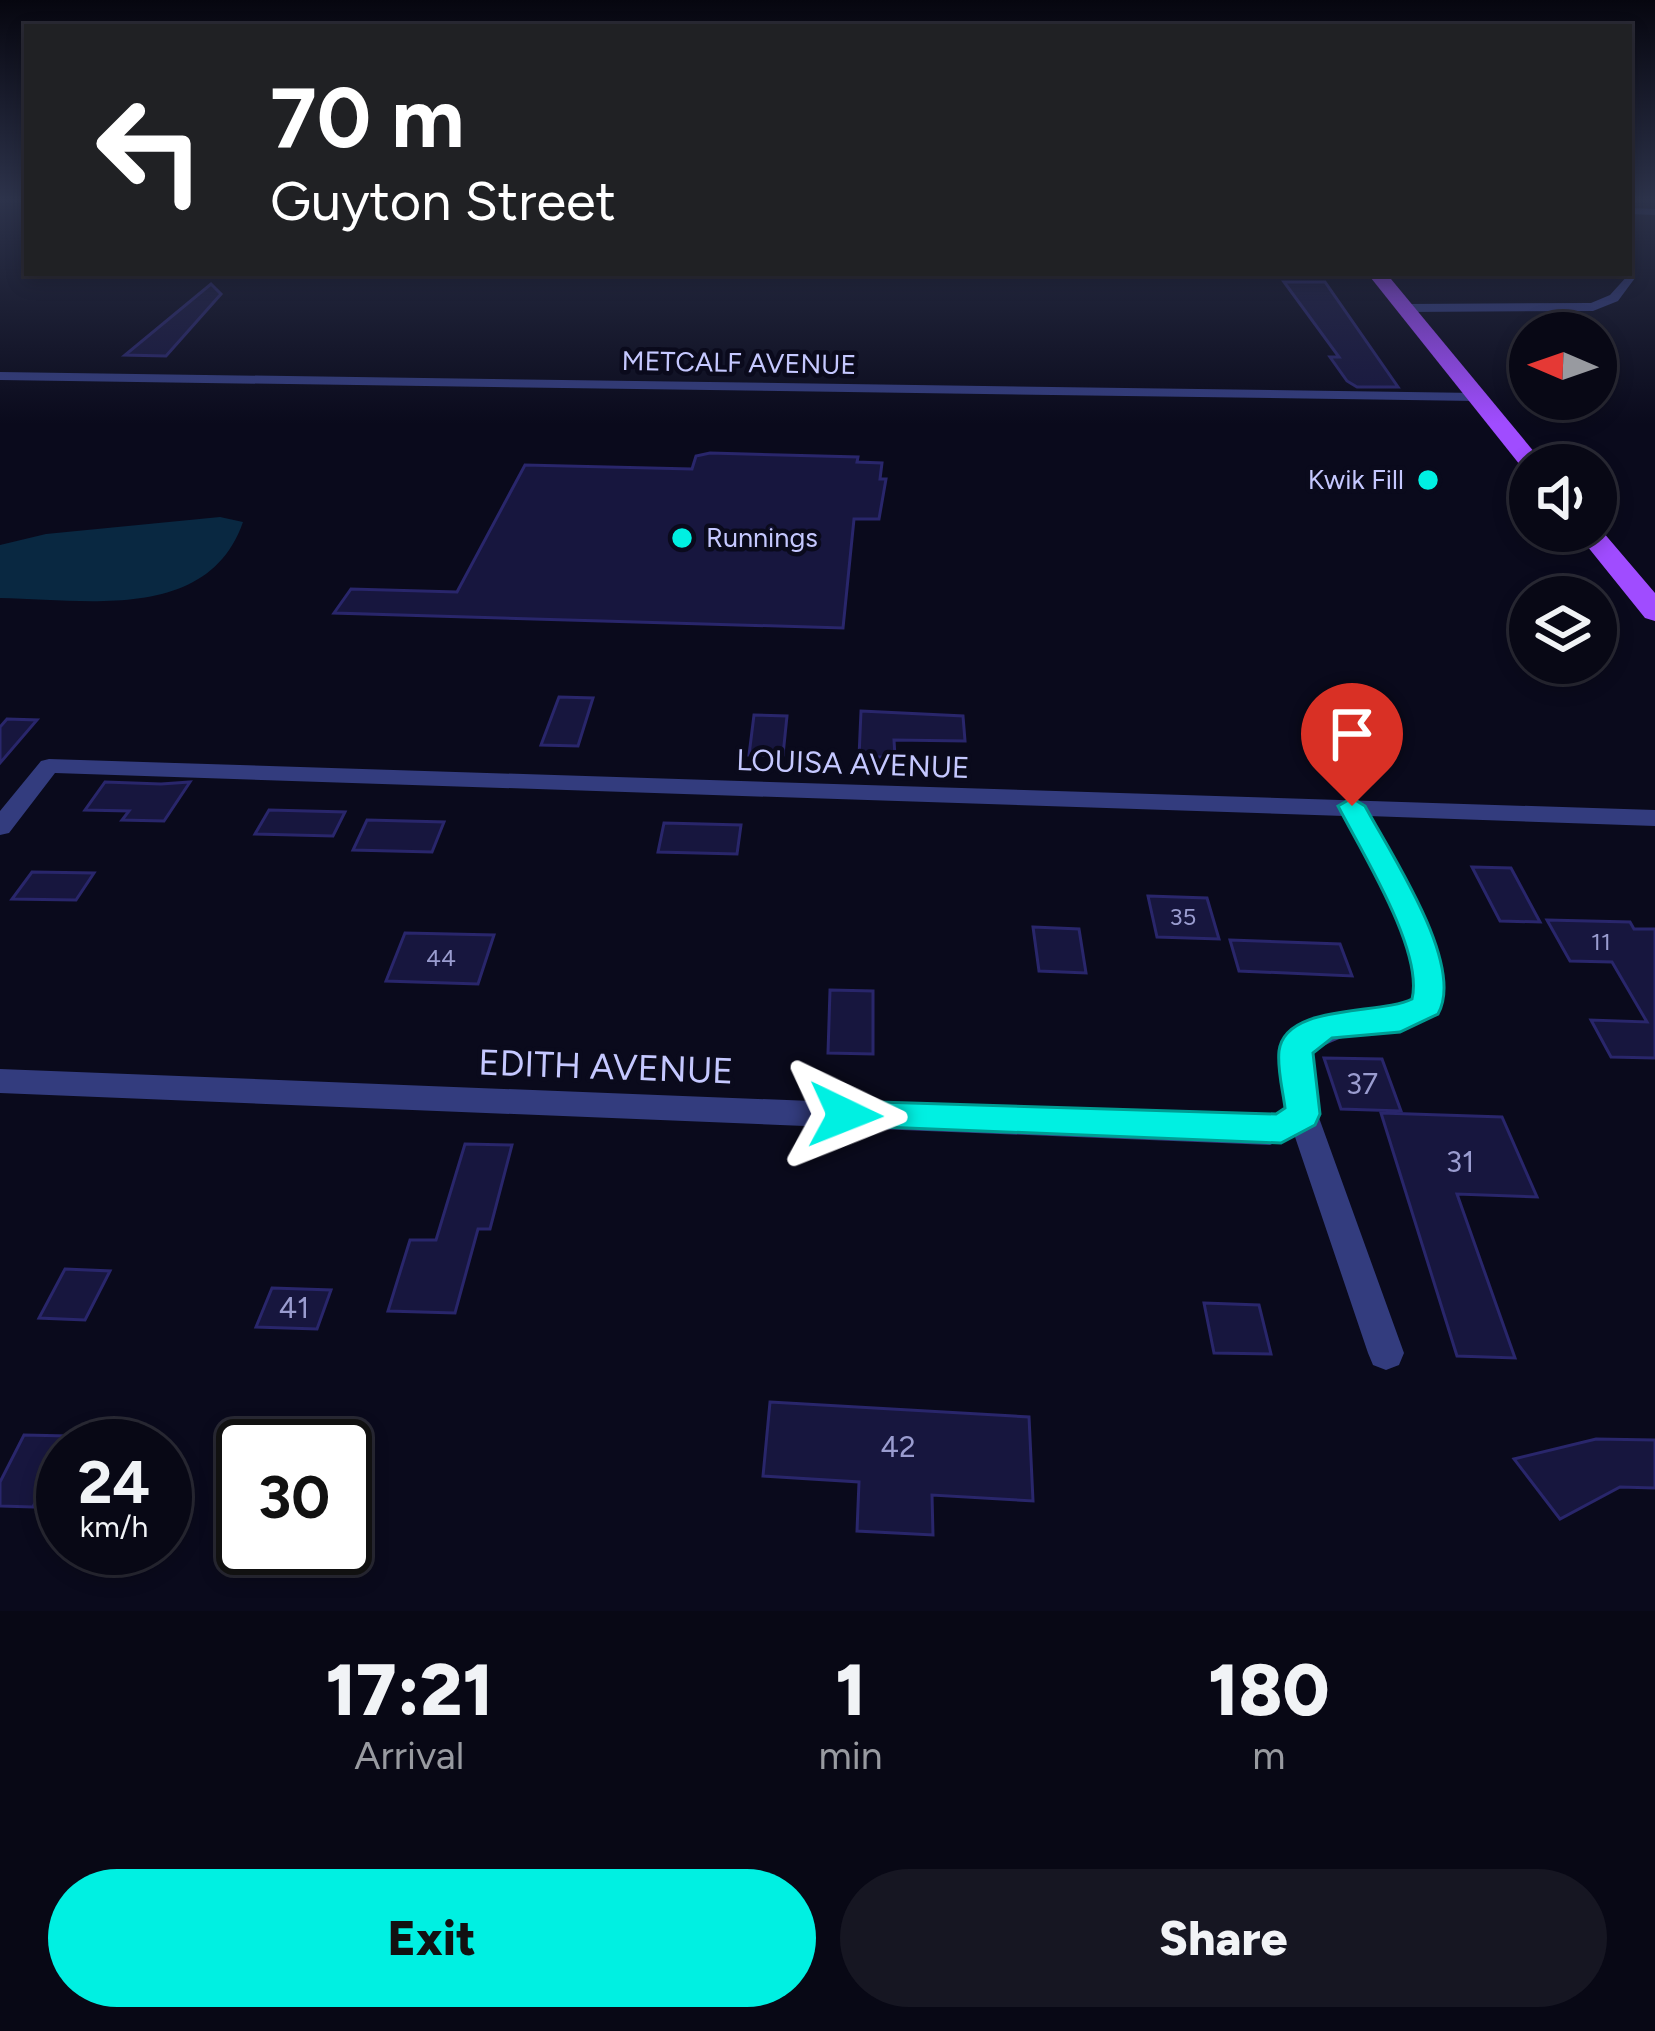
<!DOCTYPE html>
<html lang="en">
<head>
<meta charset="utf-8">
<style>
  :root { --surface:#080815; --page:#161622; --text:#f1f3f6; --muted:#989aa0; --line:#292934; --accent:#00f0e2 }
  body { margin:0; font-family:Figtree,sans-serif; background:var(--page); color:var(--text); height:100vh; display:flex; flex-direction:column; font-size:45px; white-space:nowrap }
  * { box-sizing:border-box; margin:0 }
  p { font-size:39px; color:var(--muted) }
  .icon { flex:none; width:66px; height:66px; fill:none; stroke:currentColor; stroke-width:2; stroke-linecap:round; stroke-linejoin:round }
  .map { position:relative; height:1611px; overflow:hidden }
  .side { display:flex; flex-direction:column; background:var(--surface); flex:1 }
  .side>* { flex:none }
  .hud { position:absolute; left:24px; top:24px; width:1608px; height:252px; border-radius:0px; box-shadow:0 6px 18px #0003,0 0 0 3px var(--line); background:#202124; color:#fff; overflow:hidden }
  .needle { width:78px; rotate:272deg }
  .fabs { position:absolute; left:1509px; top:312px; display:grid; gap:24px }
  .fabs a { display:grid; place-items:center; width:108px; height:108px; border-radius:50%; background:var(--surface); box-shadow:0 6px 18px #0003,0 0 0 3px var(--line); font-size:60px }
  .speed { position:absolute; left:36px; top:1419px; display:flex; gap:24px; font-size:60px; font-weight:700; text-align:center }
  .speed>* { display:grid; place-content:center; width:156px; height:156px; border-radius:50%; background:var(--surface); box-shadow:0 6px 18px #0003,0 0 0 3px var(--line); line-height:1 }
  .speed small { font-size:30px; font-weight:400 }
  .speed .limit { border:6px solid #111; border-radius:18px; background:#fff; color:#111 }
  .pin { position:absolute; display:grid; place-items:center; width:102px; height:102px; color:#fff; margin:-123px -51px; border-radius:50% 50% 50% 0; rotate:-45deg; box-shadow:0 0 12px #0007 }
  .pin .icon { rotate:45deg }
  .me { position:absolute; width:132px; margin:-66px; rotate:92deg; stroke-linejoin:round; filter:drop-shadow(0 0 9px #0008) }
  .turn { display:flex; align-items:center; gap:42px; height:252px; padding:0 48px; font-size:54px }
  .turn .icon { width:156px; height:156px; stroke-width:2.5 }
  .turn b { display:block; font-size:84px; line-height:102px }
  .eta { display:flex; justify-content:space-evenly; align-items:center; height:204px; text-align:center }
  .eta b { font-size:72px; font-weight:800; line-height:84px }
  .button { display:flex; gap:24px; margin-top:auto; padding:24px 48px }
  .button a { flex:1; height:138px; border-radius:72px; background:var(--accent); color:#111; font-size:48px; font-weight:800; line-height:138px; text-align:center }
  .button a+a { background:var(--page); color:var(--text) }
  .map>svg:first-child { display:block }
  .water { fill:#092841 }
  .building { fill:#17163e; stroke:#29266b; stroke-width:3 }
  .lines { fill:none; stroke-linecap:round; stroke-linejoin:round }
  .street { fill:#333c7e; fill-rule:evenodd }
  .primary { fill:#a04cff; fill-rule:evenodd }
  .route { fill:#00f0e2; stroke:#009c93; stroke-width:3 }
  .poi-dot { fill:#00f0e2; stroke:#0a0a1c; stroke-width:4.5 }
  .labels { text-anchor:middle; stroke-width:9; stroke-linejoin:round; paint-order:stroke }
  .number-label { font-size:24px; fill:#9a9ccf }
  .far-street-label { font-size:27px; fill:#c5c8ff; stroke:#0a0a1c }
  .far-poi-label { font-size:27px; fill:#c5c8ff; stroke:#0a0a1c; text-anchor:end }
  .street-label { font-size:30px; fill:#c5c8ff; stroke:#0a0a1c }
  .near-number-label { font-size:30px; fill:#9a9ccf }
  .near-street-label { font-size:36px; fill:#c5c8ff; stroke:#0a0a1c }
</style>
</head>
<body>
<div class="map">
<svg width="1655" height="1611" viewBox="0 0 1655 1611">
  <rect width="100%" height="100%" fill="#0a0a1c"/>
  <path class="water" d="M220 517 243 522C208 623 84 599 0 598V545L46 534Z"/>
  <g class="building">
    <path d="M1284 282H1325L1398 387H1357L1347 381 1330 357H1339Z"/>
    <path d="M211 284 221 294 166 356 125 355Z"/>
    <path d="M710 453 858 457 857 462 882 463 880 479H886L879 519H854L843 628 334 613 351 589 457 592 525 465 692 469 696 456Z"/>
    <path d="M559 697 593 698 578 746 541 745Z"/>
    <path d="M861 711 963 716 965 741 894 740 895 757H859Z"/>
    <path d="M754 715 787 716 783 755H749Z"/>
    <path d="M7 719 37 720 0 763V727Z"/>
    <path d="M1311 732 1354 733 1371 769 1326 768Z"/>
    <path d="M105 782 161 784 190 782 164 821 122 820 129 811 85 810Z"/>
    <path d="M269 810 345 812 333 836 255 834Z"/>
    <path d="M367 820 444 822 432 852 353 850Z"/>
    <path d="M664 823 741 825 737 854 658 852Z"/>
    <path d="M1472 867 1511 868 1540 922 1500 921Z"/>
    <path d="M32 872 94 873 76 900 12 899Z"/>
    <path d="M1148 896 1207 898 1219 939 1157 937Z"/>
    <path d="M1547 920 1630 922 1634 929H1655V1058L1611 1057 1591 1020 1647 1022 1612 962 1570 961Z"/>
    <path d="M1033 927 1079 929 1086 973 1039 971Z"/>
    <path d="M405 933 494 935 478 984 386 981Z"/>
    <path d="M1230 940 1340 944 1352 976 1239 971Z"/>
    <path d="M830 990 873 991V1054L828 1053Z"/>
    <path d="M1324 1058 1382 1059 1401 1111 1341 1109Z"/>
    <path d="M1381 1113 1502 1117 1537 1197 1457 1194 1515 1358 1457 1356Z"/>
    <path d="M465 1144 512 1145 490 1229H478L455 1313 388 1311 410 1240H436Z"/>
    <path d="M65 1269 110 1271 85 1320 39 1318Z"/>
    <path d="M272 1288 331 1290 317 1329 256 1327Z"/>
    <path d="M1204 1303 1259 1305 1271 1354 1214 1353Z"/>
    <path d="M770 1402 1029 1417 1033 1501 932 1495 933 1535 857 1531 859 1482 763 1476Z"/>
    <path d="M24 1435 67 1436 33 1507 0 1506V1482Z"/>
    <path d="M1596 1439 1655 1440V1488L1620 1487 1560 1519 1514 1459Z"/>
  </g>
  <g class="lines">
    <g class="street">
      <path d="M1629 208 1655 209V215L1629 214Z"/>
      <path d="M1629 274 1635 278 1618 301 1593 311 1405 312 1399 308 1405 304 1591 303 1610 295Z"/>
      <path d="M0 372 1477 393 1484 397 1477 401 0 380Z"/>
      <path d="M49 759 1655 810V826L1368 816C1395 862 1462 960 1436 1014 1395 1032 1347 1027 1311 1054L1318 1115 1404 1353 1399 1365 1386 1370 1373 1365 1368 1353 1294 1134 1270 1145 0 1093V1069L1267 1119 1287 1109 1281 1049C1306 1006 1373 1017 1412 1000 1419 934 1374 871 1344 816L55 773 9 833 0 835V811L41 761Z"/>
    </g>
    <g class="primary">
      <path d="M1367 273H1386L1545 465 1524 470Z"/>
      <path d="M1597 525 1655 593V621L1645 618 1575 531H1596Z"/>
    </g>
  </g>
  <linearGradient id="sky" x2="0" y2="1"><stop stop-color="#06060f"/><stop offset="0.47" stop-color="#2d334b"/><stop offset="1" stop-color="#2d334b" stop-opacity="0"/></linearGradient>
  <rect width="1655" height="424" fill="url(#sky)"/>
  <path class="route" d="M1352 798 1365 806C1390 853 1466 965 1438 1014L1400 1032 1332 1038 1313 1053 1320 1114 1315 1125 1281 1143 833 1125 828 1115 833 1105 845 1101 1276 1114 1285 1108C1283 1091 1277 1069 1279 1051 1285 1003 1380 1015 1412 999 1424 951 1361 851 1338 806Z"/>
  <g class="poi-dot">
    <circle cx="1428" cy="480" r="12"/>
    <circle cx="682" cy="538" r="12"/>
  </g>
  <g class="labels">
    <g class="number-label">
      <text x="1183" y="925">35</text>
      <text x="1601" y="950">11</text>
      <text x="441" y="966">44</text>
    </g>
    <g class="far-street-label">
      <text transform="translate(739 363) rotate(1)" y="9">METCALF AVENUE</text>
    </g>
    <g class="far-poi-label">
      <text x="1404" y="489">Kwik Fill</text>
      <text x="706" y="547" text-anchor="start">Runnings</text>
    </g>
    <g class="street-label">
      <text transform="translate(853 764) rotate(2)" y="10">LOUISA AVENUE</text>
    </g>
    <g class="near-number-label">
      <text x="1362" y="1094">37</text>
      <text x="1460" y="1172">31</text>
      <text x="294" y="1318">41</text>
      <text x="898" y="1457">42</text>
    </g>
    <g class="near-street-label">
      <text transform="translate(606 1066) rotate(2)" y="13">EDITH AVENUE</text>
    </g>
  </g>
</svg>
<div class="fabs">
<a><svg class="needle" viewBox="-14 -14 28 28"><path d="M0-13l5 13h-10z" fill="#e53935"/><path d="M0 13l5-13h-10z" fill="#989aa0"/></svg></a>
<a><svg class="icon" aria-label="sound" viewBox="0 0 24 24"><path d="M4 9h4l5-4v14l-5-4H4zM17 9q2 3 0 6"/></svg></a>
<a><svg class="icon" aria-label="layers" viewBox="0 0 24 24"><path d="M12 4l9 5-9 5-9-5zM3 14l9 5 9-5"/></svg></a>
</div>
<div class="speed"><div>24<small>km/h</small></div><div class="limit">30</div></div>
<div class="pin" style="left:1352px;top:806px;background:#d93025"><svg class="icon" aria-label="arrive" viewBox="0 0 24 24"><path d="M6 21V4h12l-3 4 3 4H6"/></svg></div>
<svg class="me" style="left:845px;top:1115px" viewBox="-20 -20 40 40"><path d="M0-17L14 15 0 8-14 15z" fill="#00f0e2" stroke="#fff" stroke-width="4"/></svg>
<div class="hud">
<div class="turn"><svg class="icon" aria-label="left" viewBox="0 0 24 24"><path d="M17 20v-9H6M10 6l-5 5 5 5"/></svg><div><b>70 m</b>Guyton Street</div></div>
</div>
</div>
<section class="side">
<div class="eta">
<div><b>17:21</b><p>Arrival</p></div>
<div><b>1</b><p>min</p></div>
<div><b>180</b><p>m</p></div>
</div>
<div class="button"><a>Exit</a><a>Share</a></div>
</section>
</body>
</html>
